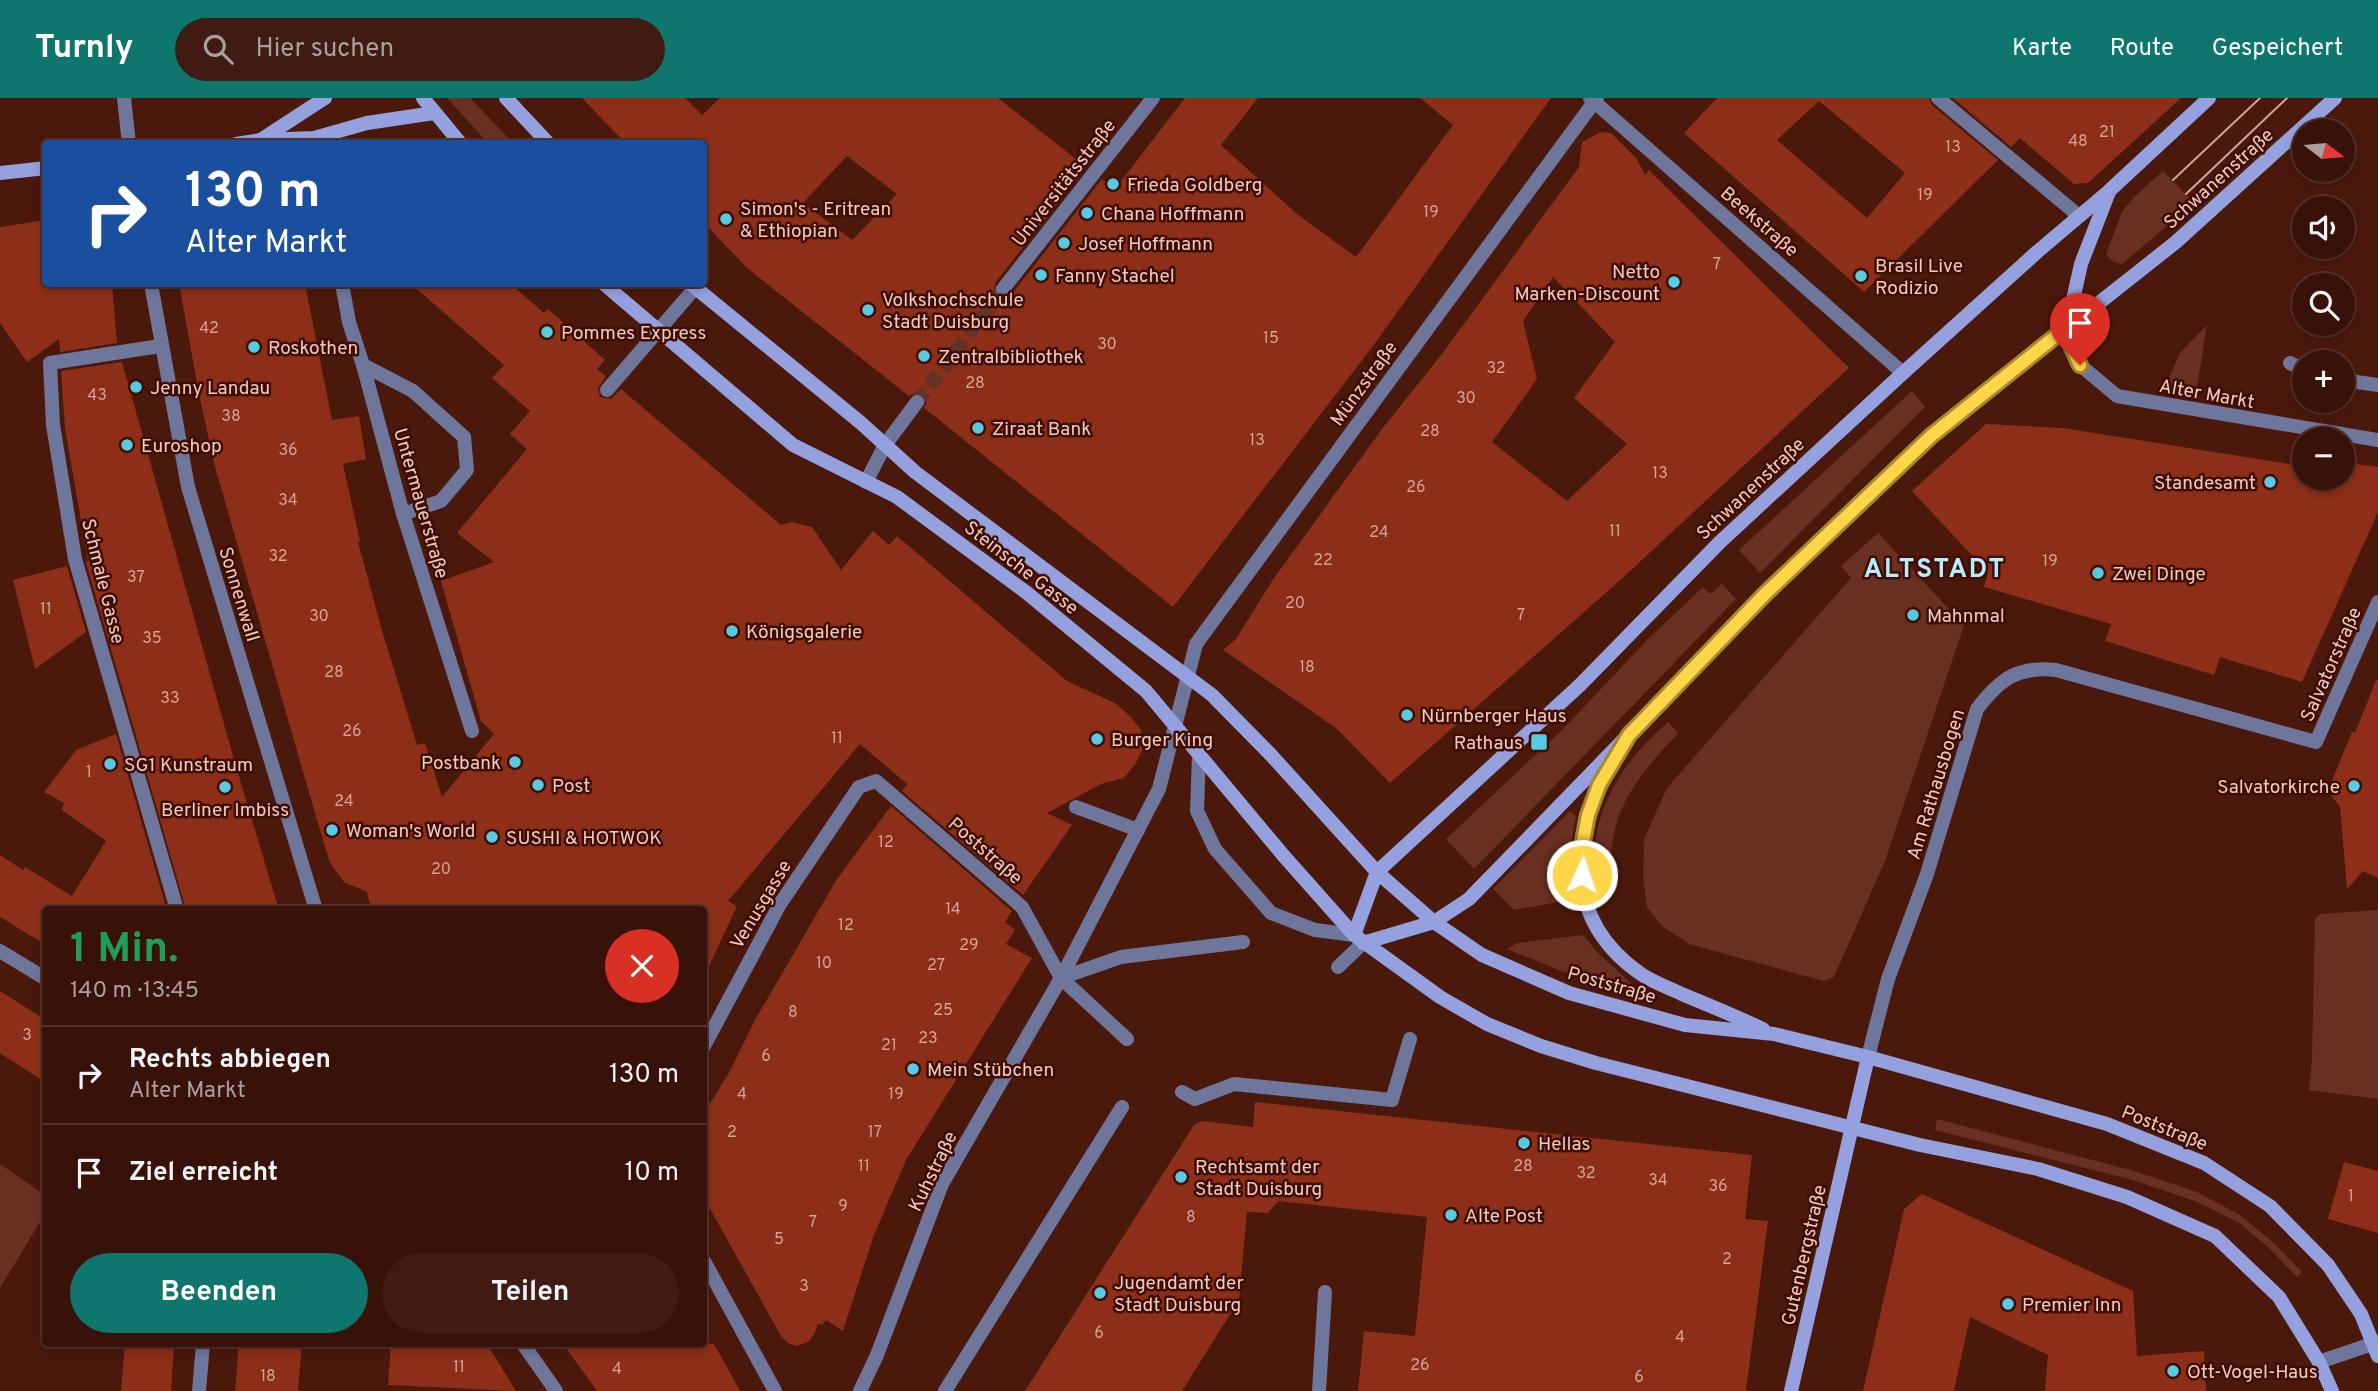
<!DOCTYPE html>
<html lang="de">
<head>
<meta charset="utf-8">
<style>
  :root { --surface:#381209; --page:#3f1b12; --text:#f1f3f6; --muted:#ab9e9c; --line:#52322a; --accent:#0f766e }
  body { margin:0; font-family:Overpass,sans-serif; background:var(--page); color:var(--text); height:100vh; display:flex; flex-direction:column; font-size:26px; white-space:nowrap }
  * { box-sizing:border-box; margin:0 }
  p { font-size:23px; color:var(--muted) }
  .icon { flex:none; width:38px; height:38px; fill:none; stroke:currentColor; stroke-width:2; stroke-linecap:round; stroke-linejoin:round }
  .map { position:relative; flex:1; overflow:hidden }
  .panel { position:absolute; left:42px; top:808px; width:665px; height:441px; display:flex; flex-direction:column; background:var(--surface); border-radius:7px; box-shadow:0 4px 10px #0003,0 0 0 2px var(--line) }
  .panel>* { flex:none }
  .hud { position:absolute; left:42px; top:42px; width:665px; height:147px; border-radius:7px; box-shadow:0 4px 10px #0003,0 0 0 2px var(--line); background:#1a4fa0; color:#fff; overflow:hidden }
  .needle { width:46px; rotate:106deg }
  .buttons { position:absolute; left:2292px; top:21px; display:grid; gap:14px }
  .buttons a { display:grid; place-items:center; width:63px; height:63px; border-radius:50%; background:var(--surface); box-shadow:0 4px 10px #0003,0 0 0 2px var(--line); font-size:35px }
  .pin { position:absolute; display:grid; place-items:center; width:60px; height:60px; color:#fff; margin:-72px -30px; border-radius:50% 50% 50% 0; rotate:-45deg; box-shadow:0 0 7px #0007 }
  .pin .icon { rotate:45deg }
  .me { position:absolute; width:77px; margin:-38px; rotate:3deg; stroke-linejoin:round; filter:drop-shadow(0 0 5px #0008) }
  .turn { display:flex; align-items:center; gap:24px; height:147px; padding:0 28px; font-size:32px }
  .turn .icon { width:91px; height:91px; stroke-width:2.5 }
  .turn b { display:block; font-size:49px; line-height:60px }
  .round { display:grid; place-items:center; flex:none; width:74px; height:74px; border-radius:37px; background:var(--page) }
  .overview { display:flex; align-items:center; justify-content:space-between; height:119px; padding:0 28px }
  h1 { font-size:42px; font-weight:700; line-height:52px; color:#1e9e55 }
  .primary-button { display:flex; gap:14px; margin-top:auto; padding:14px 28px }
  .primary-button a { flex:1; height:80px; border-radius:42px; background:var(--accent); color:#fff; font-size:28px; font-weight:700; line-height:80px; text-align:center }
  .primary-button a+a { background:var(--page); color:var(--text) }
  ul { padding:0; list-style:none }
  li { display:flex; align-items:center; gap:21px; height:98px; padding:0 28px; border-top:2px solid var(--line) }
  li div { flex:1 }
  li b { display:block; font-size:26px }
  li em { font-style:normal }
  header { display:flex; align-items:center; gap:42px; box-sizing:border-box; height:98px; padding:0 35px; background:var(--accent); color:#fff }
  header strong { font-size:33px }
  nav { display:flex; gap:38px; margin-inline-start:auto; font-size:24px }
  .search { width:490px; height:63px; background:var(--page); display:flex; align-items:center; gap:18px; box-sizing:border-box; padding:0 24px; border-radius:38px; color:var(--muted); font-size:26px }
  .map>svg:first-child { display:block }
  .green { fill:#693022 }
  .building { fill:#8c2e18; fill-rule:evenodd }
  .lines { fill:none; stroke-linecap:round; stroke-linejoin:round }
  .street-tunnel { stroke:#633327; stroke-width:14; stroke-dasharray:14 7; stroke-linecap:butt }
  .lane { stroke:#6e769c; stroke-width:14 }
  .street { stroke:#6e769c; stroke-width:14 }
  .secondary { stroke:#94a1de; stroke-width:14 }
  .tram { stroke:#cca69d; stroke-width:2 }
  .route-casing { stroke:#a68a30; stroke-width:18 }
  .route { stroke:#ffd54a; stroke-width:12 }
  .poi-dot { fill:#57c9e2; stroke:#3f0d03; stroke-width:2.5 }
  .labels { text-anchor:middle; stroke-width:5; stroke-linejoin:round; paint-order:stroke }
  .number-label { font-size:16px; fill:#d5a498 }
  .street-label { font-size:19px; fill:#edcbc3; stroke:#3f0d03 }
  .poi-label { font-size:19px; fill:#edcbc3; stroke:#3f0d03; text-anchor:start }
  .district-label { font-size:26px; font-weight:bold; letter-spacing:2px; fill:#b6eefc; stroke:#3f0d03 }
</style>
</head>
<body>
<header>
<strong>Turnly</strong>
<div class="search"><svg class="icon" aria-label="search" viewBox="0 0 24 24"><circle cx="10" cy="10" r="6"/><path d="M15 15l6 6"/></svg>Hier suchen</div>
<nav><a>Karte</a><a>Route</a><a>Gespeichert</a></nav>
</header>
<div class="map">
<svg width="2378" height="1293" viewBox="0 0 2378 1293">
  <rect width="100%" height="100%" fill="#4b180c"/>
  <g class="green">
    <path d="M447 0H470L513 45H488Z"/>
    <path d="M2163 73 2194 105 2122 166 2112 163 2106 156 2122 114 2135 98Z"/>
    <path d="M2207 227 2195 300 2164 291 2180 255Z"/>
    <path d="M1912 293 1925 309 1760 475 1739 452Z"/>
    <path d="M1878 435 1964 527 1885 763 1834 879 1824 883 1689 846 1662 828 1647 809 1643 780 1644 741 1667 690 1851 480 1841 468Z"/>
    <path d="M1722 486 1736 501 1474 771 1446 741 1565 629 1649 540 1703 489 1710 496Z"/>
    <path d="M1668 624 1678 635C1632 685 1607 715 1611 787L1608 791 1595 794C1586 723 1615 670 1668 624Z"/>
    <path d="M1570 713 1576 718 1566 775 1570 802 1514 812 1493 791Z"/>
    <path d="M2378 812V1001L2309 992 2312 962 2315 821 2320 816Z"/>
    <path d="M1583 837 1599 856 1631 885 1627 893 1594 886 1507 851 1517 845Z"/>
    <path d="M1937 1021 2134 1073 2197 1094 2240 1117 2274 1145 2302 1174 2297 1179 2269 1150 2238 1124 2195 1103 2133 1082 1935 1032Z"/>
    <path d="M0 1066 46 1098 45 1116 0 1190Z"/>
  </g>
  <g class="building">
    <path d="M582 0H685L702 17 720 0H998L1086 69 995 185 994 195 1002 201 1011 197 1102 81 1115 91 1185 0H1258L1221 47 1297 116 1356 159 1453 27 1420 0H1551L1373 248 1173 509 924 310 927 304 923 297 917 294 909 298 748 171 704 125V46H626ZM847 58 897 96 852 142 803 105Z"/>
    <path d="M1717 0H1929L1932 7 1998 62 1864 194 1684 35ZM1819 3 1905 75 1867 120 1777 42Z"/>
    <path d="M1953 0H2181L2088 85 2074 86 2020 40 2011 49Z"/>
    <path d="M1601 34 1611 35 1637 61 1645 77 1649 72 1849 270 1616 486 1390 685 1336 630 1223 552 1236 541 1272 483 1382 331 1442 256 1579 69 1582 44ZM1553 179 1615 244 1574 300 1627 346 1567 403 1492 344 1537 281 1523 223Z"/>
    <path d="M46 122V186H112L117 245 60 254 59 241 27 264 0 225V129Z"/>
    <path d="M179 186H305L332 322 359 318 366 361 343 366 360 443 358 444 381 529 417 647 425 645 442 699 494 636 481 623 441 483 494 464 457 435 527 351 510 336 530 313 492 280 504 267 411 186H511L544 215 548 211 605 262 597 271 606 278 598 290 600 299 611 301 621 291 781 427 792 424 812 429 841 472 873 433 889 447 897 438 1067 583 1115 605 1131 619 1141 632 1143 650 1136 665 1124 680 1101 686 1047 715 1072 727 1023 797 902 693 907 686 860 646 728 803 737 808 704 879V812H371L367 794 344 784 330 765 317 722 215 369 199 296Z"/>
    <path d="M122 264 235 665 279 812H186L86 464 88 463 65 330 61 273Z"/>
    <path d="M1986 326 2063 330 2303 368 2305 357V380H2343V364L2378 369V414L2302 584 2220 559 2214 577 2105 543 2111 526 1984 489 1988 475 1912 393Z"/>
    <path d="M67 468 86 534 35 571 13 482Z"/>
    <path d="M2376 582H2378V780L2363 773 2347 791 2340 708 2332 699 2331 685 2352 634 2355 635Z"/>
    <path d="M116 636 167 812H46V847L0 819V757L23 772 25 769 72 798 106 743 62 712 64 705 44 694 76 652Z"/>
    <path d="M891 708 1012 813 1005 824 1015 832 1006 846 1032 860 906 1062 874 1137 843 1233 826 1222 822 1227 818 1226 814 1237 808 1244 797 1248 788 1245 781 1238 704 1100V1015L730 973 755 922 837 781Z"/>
    <path d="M0 893 46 922V985L0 955Z"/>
    <path d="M1255 1004 1752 1057 1745 1121 1768 1123 1746 1293H1358L1364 1233 1415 1238 1427 1119 1278 1103 1268 1115 1247 1114 1239 1202 1182 1293H1025L1194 1027 1202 1023 1253 1029Z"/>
    <path d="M2344 1064 2378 1073V1135L2328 1121Z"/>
    <path d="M1922 1096 2133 1193 2137 1258 2204 1253 2206 1293H2045L2048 1257 1970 1219 1954 1293H1863L1904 1111Z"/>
    <path d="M125 1246H174L171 1293H121Z"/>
    <path d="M239 1246H302L298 1293H235Z"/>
    <path d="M391 1246H487L516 1293 388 1287Z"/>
    <path d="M563 1246H714L740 1293H597Z"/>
  </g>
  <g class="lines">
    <path class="street-tunnel" d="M917 304 1003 191"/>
    <g class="lane">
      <path d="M363 267 413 293 464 339 467 372 441 403 403 416 472 633"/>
      <path d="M607 292 695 190"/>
      <path d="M1199 657 1197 713 1215 751 1271 815 1315 832 1354 837"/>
      <path d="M1319 1293 1325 1194"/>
    </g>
    <g class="street">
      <path d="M124 0 129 46"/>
      <path d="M1590 0 1903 275"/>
      <path d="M1938 0 2079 118"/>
      <path d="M151 186 188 389 316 812"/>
      <path d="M342 186 349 224 363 267 403 416"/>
      <path d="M1003 191 1153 0"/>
      <path d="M2067 229 2072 250 2080 267 2117 298 2378 342"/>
      <path d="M160 248 50 265 53 327 75 461 177 812"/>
      <path d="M2290 265 2305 273"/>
      <path d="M2343 282 2378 287"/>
      <path d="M866 384 885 347 917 304"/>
      <path d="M1076 709 1138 732"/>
      <path d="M0 853 46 881"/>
      <path d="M1338 869 1363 845"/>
      <path d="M1061 880 1121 859 1243 844"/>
      <path d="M704 948 780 806 859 689 876 683 1022 809 1061 880 1127 941"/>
      <path d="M1868 959 1888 881 1927 776 1977 611C2000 581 2017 568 2056 572L2316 644 2378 504"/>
      <path d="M1182 994 1195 1001 1234 986 1392 1002 1410 941"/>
      <path d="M704 1163 775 1293"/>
      <path d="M523 1246 556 1293"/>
      <path d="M2319 1264 2378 1244"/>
      <path d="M199 1293 203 1246"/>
      <path d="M860 1293 877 1257 942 1086 1061 880 1159 691 1196 546 1597 0"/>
      <path d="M945 1293 1122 1009"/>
    </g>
    <g class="secondary">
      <path d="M423 0 461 46"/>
      <path d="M506 0 549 46"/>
      <path d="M262 41 325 0"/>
      <path d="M236 46 261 42 314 40 367 25 434 15"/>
      <path d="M0 75 46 70"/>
      <path d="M604 186 793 347 897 399 1027 495 1146 593 1283 757 1354 837 1440 899 1487 926 1541 948 1596 965 1920 1047 2038 1071 2127 1099 2215 1138 2279 1199 2319 1264 2332 1293"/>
      <path d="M691 186 861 325 915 374 1212 597 1271 657 1377 774 1434 824 1482 857 1569 895 1685 927 1774 936 1868 959 2107 1026 2204 1065 2270 1108 2328 1167 2361 1216 2378 1258"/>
      <path d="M2067 229 2081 166 2109 94"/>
      <path d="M1616 660C1571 735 1560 820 1641 876 1654 885 1670 890 1684 897 1711 908 1737 919 1763 931"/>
      <path d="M1354 837 1377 774 1580 587 1720 444 1903 275 2037 154 2109 93 2209 0"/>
      <path d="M1363 845 1434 824 1469 801 1765 496 1931 338 2176 144 2335 0"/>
      <path d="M1791 1293 1868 959"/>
    </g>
    <g class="tram">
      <path d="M2173 82 2260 0"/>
      <path d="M2186 96 2287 0"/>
    </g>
  </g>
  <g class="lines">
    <g class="route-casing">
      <path id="route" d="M1582 777V749L1588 717 1599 687 1629 637 1765 496 1931 338 2067 229 2072 250 2080 267"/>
    </g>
    <use href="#route" class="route"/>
  </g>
  <g class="poi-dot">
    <circle cx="1113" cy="86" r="7"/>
    <circle cx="1087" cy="115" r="7"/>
    <circle cx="726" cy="121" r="7"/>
    <circle cx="1064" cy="145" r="7"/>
    <circle cx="1041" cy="177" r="7"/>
    <circle cx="1861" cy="178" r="7"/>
    <circle cx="1674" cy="184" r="7"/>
    <circle cx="868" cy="212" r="7"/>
    <circle cx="547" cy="234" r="7"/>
    <circle cx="254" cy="249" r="7"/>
    <circle cx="924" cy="258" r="7"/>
    <circle cx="136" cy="289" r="7"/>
    <circle cx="978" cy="330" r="7"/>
    <circle cx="127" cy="347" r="7"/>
    <circle cx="2270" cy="384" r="7"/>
    <circle cx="2098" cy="475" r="7"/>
    <circle cx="1913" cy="517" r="7"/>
    <circle cx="732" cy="533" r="7"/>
    <circle cx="1407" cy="617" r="7"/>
    <circle cx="1097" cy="641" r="7"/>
    <rect x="1530" y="635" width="18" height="18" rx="3.5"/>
    <circle cx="515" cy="664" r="7"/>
    <circle cx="110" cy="666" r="7"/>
    <circle cx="538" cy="687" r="7"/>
    <circle cx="2354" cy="688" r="7"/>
    <circle cx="225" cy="689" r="7"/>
    <circle cx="332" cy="732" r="7"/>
    <circle cx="492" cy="739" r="7"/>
    <circle cx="913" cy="971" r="7"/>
    <circle cx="1524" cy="1045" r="7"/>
    <circle cx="1181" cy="1079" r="7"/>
    <circle cx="1451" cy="1117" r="7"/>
    <circle cx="1100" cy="1195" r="7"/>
    <circle cx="2008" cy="1206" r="7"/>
    <circle cx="2173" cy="1273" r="7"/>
  </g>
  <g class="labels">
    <g class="number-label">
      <text x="2107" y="39">21</text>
      <text x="2078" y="48">48</text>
      <text x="1953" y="54">13</text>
      <text x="1925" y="102">19</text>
      <text x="1431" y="119">19</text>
      <text x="1717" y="171">7</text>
      <text x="209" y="235">42</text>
      <text x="1271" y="245">15</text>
      <text x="1107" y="251">30</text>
      <text x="1496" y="275">32</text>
      <text x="975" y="290">28</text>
      <text x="97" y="302">43</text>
      <text x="1466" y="305">30</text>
      <text x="231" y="323">38</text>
      <text x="1430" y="338">28</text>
      <text x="1257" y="347">13</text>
      <text x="288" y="357">36</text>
      <text x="1660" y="380">13</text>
      <text x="1416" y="394">26</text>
      <text x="288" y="407">34</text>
      <text x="1615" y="438">11</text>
      <text x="1379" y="439">24</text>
      <text x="278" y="463">32</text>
      <text x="1323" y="467">22</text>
      <text x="2050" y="468">19</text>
      <text x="136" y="484">37</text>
      <text x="1295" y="510">20</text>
      <text x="46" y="516">11</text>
      <text x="1521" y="522">7</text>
      <text x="319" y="523">30</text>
      <text x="152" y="545">35</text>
      <text x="1307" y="574">18</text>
      <text x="334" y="579">28</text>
      <text x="170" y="605">33</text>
      <text x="352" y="638">26</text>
      <text x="837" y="645">11</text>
      <text x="89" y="679">1</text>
      <text x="344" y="708">24</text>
      <text x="886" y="749">12</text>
      <text x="441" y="776">20</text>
      <text x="953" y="816">14</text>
      <text x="846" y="832">12</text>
      <text x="969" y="852">29</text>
      <text x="824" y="870">10</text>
      <text x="936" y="872">27</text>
      <text x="943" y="917">25</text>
      <text x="793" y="919">8</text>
      <text x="27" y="942">3</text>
      <text x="928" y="945">23</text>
      <text x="889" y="952">21</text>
      <text x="766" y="963">6</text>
      <text x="742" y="1001">4</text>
      <text x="896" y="1001">19</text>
      <text x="732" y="1039">2</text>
      <text x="875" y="1039">17</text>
      <text x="864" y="1073">11</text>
      <text x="1523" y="1073">28</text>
      <text x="1586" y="1080">32</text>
      <text x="1658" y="1087">34</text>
      <text x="1718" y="1093">36</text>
      <text x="2351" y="1103">1</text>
      <text x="843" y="1113">9</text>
      <text x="1191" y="1124">8</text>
      <text x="813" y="1129">7</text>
      <text x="779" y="1146">5</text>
      <text x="1727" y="1166">2</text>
      <text x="804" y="1193">3</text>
      <text x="1099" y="1240">6</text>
      <text x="1680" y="1244">4</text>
      <text x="1420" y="1272">26</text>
      <text x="459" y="1274">11</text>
      <text x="617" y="1276">4</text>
      <text x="268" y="1283">18</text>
      <text x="1639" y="1284">6</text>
    </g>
    <g class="street-label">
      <text transform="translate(2218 80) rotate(-42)" y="7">Schwanenstraße</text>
      <text transform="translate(1063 84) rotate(-52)" y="7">Universitätsstraße</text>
      <text transform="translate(1760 123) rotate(41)" y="7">Beekstraße</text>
      <text transform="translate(1363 285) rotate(-54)" y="7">Münzstraße</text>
      <text transform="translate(2207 295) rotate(10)" y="7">Alter Markt</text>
      <text transform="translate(1750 390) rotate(-43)" y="7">Schwanenstraße</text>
      <text transform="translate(422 405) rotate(74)" y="7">Untermauerstraße</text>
      <text transform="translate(1022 469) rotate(38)" y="7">Steinsche Gasse</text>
      <text transform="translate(104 483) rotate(76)" y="7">Schmale Gasse</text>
      <text transform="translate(240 496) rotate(73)" y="7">Sonnenwall</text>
      <text transform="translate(2330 566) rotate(-66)" y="7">Salvatorstraße</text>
      <text transform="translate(1935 686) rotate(-73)" y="7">Am Rathausbogen</text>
      <text transform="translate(986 752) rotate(41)" y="7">Poststraße</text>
      <text transform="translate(760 806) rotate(-59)" y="7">Venusgasse</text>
      <text transform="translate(1612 886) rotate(16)" y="7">Poststraße</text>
      <text transform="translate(2165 1029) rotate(22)" y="7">Poststraße</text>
      <text transform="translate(932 1073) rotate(-64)" y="7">Kuhstraße</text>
      <text transform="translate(1803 1157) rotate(-77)" y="7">Gutenbergstraße</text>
    </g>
    <g class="poi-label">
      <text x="1127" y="93">Frieda Goldberg</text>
      <text x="740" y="117">Simon's - Eritrean<tspan x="740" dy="22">&amp; Ethiopian</tspan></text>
      <text x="1101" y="122">Chana Hoffmann</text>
      <text x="1078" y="152">Josef Hoffmann</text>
      <text x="1875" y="174">Brasil Live<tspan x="1875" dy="22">Rodizio</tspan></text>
      <text x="1660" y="180" text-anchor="end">Netto<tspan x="1660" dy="22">Marken-Discount</tspan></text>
      <text x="1055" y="184">Fanny Stachel</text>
      <text x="882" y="208">Volkshochschule<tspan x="882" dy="22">Stadt Duisburg</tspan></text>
      <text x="561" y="241">Pommes Express</text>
      <text x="268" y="256">Roskothen</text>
      <text x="938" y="265">Zentralbibliothek</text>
      <text x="150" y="296">Jenny Landau</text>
      <text x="992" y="337">Ziraat Bank</text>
      <text x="141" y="354">Euroshop</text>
      <text x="2256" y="391" text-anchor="end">Standesamt</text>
      <text x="2112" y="482">Zwei Dinge</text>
      <text x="1927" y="524">Mahnmal</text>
      <text x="746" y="540">Königsgalerie</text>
      <text x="1421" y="624">Nürnberger Haus</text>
      <text x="1111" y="648">Burger King</text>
      <text x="1523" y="651" text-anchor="end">Rathaus</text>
      <text x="501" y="671" text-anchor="end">Postbank</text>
      <text x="124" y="673">SG1 Kunstraum</text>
      <text x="552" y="694">Post</text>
      <text x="2340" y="695" text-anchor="end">Salvatorkirche</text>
      <text x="225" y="718" text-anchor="middle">Berliner Imbiss</text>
      <text x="346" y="739">Woman's World</text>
      <text x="506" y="746">SUSHI &amp; HOTWOK</text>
      <text x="927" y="978">Mein Stübchen</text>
      <text x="1538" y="1052">Hellas</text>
      <text x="1195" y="1075">Rechtsamt der<tspan x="1195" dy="22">Stadt Duisburg</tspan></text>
      <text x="1465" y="1124">Alte Post</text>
      <text x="1114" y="1191">Jugendamt der<tspan x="1114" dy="22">Stadt Duisburg</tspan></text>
      <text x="2022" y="1213">Premier Inn</text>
      <text x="2187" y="1280">Ott-Vogel-Haus</text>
    </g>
    <g class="district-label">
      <text x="1935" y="479">ALTSTADT</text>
    </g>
  </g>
</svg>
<div class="buttons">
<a><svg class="needle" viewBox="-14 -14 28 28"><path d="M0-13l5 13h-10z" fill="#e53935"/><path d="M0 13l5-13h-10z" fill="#ab9e9c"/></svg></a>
<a><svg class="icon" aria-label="sound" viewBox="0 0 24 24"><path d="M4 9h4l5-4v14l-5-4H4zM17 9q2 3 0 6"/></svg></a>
<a><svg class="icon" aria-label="search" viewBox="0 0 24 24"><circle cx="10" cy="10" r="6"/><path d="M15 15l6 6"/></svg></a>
<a>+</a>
<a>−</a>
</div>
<div class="pin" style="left:2080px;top:267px;background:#d93025"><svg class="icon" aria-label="arrive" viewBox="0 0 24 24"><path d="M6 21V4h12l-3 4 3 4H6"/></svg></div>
<svg class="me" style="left:1582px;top:777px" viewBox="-20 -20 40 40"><circle r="17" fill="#ffd54a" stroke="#fff" stroke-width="3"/><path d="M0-11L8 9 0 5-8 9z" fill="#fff"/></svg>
<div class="hud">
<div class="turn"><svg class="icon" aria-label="right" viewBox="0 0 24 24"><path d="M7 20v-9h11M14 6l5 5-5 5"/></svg><div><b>130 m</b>Alter Markt</div></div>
</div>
<section class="panel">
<div class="overview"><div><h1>1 Min.</h1><p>140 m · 13:45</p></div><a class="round" style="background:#d93025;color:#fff"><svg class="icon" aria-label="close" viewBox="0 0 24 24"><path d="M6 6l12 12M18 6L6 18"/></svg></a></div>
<ul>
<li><svg class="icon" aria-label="right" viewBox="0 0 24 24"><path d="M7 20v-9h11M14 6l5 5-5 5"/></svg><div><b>Rechts abbiegen</b><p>Alter Markt</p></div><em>130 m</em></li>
<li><svg class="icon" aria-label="arrive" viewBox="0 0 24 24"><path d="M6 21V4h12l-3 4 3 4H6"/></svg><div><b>Ziel erreicht</b></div><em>10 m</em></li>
</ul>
<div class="primary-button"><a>Beenden</a><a>Teilen</a></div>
</section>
</div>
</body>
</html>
